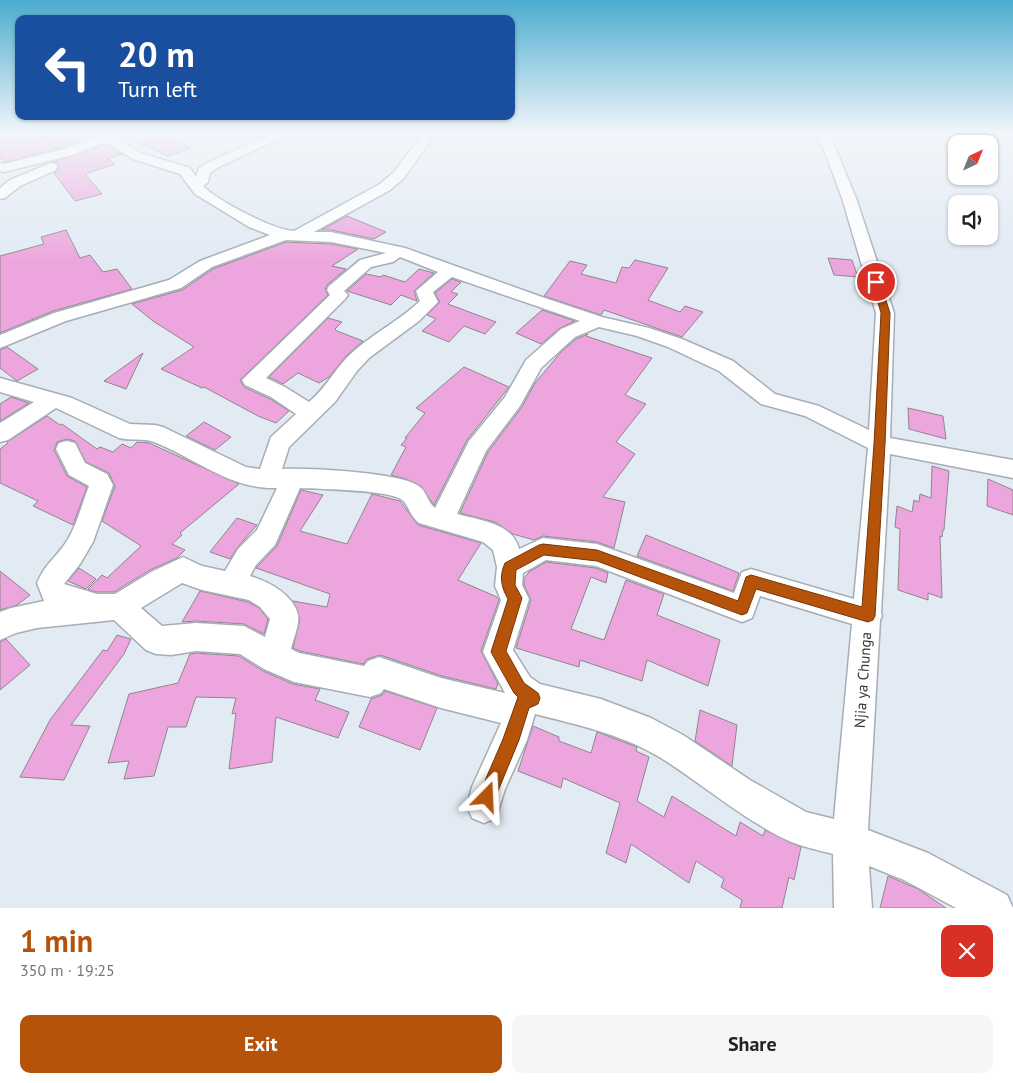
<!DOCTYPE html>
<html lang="en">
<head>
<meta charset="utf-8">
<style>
  :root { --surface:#fff; --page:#f6f6f6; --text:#222; --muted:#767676; --accent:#b45309 }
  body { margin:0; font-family:"PT Sans",sans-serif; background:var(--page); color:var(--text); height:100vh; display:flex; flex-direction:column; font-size:19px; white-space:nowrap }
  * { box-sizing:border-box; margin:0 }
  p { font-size:16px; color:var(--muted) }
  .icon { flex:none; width:28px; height:28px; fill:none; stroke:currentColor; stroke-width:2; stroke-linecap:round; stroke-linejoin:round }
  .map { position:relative; height:908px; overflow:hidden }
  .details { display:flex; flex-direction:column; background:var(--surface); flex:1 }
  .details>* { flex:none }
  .hud { position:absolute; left:15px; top:15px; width:500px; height:105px; border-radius:10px; box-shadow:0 1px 4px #0004; background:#1a4fa0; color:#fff; overflow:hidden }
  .needle { width:32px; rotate:43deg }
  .controls { position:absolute; left:948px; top:135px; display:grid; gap:10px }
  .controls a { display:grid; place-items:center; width:50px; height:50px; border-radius:10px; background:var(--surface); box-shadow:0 1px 4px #0004; font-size:25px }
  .pin { position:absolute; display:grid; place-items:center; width:42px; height:42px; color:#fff; margin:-21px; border:2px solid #fff; border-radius:50%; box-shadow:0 1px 5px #0007 }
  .me { position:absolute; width:55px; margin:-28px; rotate:21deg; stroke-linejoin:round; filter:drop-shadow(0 0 4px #0008) }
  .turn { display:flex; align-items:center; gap:18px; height:105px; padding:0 20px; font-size:22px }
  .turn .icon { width:65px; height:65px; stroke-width:2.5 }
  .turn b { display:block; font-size:35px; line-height:42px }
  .round { display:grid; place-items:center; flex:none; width:52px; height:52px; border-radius:10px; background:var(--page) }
  .headline { display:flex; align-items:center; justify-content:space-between; height:85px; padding:0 20px }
  h1 { font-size:30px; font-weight:700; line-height:38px; color:var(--accent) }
  .action { display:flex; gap:10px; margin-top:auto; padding:10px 20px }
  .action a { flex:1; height:58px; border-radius:10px; background:var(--accent); color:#fff; font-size:20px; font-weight:700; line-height:58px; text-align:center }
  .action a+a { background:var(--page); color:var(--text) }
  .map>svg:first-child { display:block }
  .building { fill:#eda6dd; stroke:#8f868d }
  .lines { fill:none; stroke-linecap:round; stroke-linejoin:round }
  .street-casing { stroke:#a6adb6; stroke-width:3 }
  .street { fill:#fff; fill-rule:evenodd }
  .route { fill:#b45309; stroke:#753606 }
  .labels { text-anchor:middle; stroke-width:5; stroke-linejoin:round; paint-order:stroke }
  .street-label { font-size:15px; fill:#34373a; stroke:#fff }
</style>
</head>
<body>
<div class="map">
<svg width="1013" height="908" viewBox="0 0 1013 908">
  <rect width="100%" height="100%" fill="#e2eaf4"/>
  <g class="building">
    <path d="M19 134 18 143 55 135 62 142 77 139 79 141 63 147 6 162 0 158V138Z"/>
    <path d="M160 134 191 148 168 156 139 143Z"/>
    <path d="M106 144 122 154 107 159 115 164 85 174 102 194 75 201 54 173 58 171 59 166 58 163 53 162Z"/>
    <path d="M347 216 386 232 374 239 331 230H321Z"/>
    <path d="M66 230 80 258 90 255 103 272 117 269 132 289 53 311 0 333V256L44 244 41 237Z"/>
    <path d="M286 242 331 244 358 249 332 266 346 269 327 285 325 289 328 295 240 380 244 387 270 399 289 411 276 423 258 416 204 387 202 388 161 369 194 347 153 321 132 304 182 290 213 269Z"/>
    <path d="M828 258 852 260 858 277 834 275Z"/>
    <path d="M635 260 668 268 648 300 680 312 685 306 703 312 682 337 604 310 601 315 544 296 570 261 587 265 581 274 616 283 622 267 629 268Z"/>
    <path d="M419 269 434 273 414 291 417 301 401 295 391 305 347 291 366 274 381 277 383 275 405 282Z"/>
    <path d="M452 279 461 282 451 292 458 294 448 304 496 322 485 334 464 326 449 342 422 331 436 319 427 315 440 302 435 293Z"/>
    <path d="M542 310 575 321 560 328 541 344 516 333Z"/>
    <path d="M328 318 342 322 335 329 337 331 363 341 347 355 329 377 319 383 298 373 283 384 269 377Z"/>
    <path d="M588 334 586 336 652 358 625 395 646 404 616 442 635 454 603 497 625 502 614 548 597 542 543 536 534 540 513 534 495 522 460 513 488 452 522 407 535 383 561 352 576 339Z"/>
    <path d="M7 347 38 369 17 381 0 368V350Z"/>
    <path d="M143 353 126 389 104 381Z"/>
    <path d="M464 367 509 387 467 440 434 505 421 486 406 479 391 475 406 447 401 445 407 438H405L425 413 416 408Z"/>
    <path d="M11 397 29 403 0 421V404Z"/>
    <path d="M908 408 943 416 946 439 909 429Z"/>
    <path d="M47 416 60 425 62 424 97 449 100 447 113 452 122 444 131 448 137 442 149 443 239 484 180 533 182 535 172 544 185 550 177 558 150 570 114 592H97L89 590 88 589 102 575 107 578 141 546 102 521 115 486 109 473 86 462 75 441 67 439 57 442 54 450 67 476 87 487 73 525 33 506 38 501 0 483V449L8 443 7 442Z"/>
    <path d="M204 422 231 437 215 450 186 436Z"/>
    <path d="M932 466 949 471 944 530H943L942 537 940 536 942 598 928 593V600L898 590 900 529 895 527 897 506 912 512 914 500 919 502 920 494 931 498Z"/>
    <path d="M988 479 1013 490V515L987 506Z"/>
    <path d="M301 490 323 495 300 531 347 544 372 494 400 501 418 525 481 543 458 580 497 597 499 600 481 651 498 684 496 689 442 676 380 655 367 659 363 664 300 651 293 648 300 619 293 601 327 607 330 594 256 568 277 546Z"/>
    <path d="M237 518 257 525 237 548 230 559 210 552Z"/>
    <path d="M646 535 739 573 733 591 637 556Z"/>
    <path d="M546 562 596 568 608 573 606 583 591 577 571 629 604 640 626 580 664 594 657 615 720 640 708 686 647 660 642 681 580 660 579 667 516 648 531 600 524 585V578L529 572Z"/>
    <path d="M79 568 96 579 86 589 68 581Z"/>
    <path d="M0 571 30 595 17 605 0 610Z"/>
    <path d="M200 591 248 602 259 608 268 619 264 634 244 624 196 621 182 622Z"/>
    <path d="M117 635 131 639 124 654 71 725 90 726 64 780 20 777 50 720 103 650 107 651Z"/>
    <path d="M6 639 30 665 0 690V642Z"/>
    <path d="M196 653 239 656 263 671 293 684 320 689 315 700 349 712 338 738 276 717 272 762 229 769 236 713 232 714 236 698 196 697 186 727H168L154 776 124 779 129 761 108 763 129 694 178 683 190 654Z"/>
    <path d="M385 691 437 708 420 750 359 727 371 699 382 695Z"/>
    <path d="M700 710 737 725 732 766 695 741Z"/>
    <path d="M533 726 559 737V741L591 753 597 732 637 747 636 751 649 757 637 801 664 817 672 796 736 836 740 822 763 836 765 830 801 847 794 880 789 877 782 908H740L742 900 721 887 724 879 696 861 689 883 631 844 626 863 606 853 620 803 563 778 561 788 518 771Z"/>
    <path d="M888 876 918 889 946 908H880Z"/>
  </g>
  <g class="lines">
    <g class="street-casing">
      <g id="street">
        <path d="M103 134H118L119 136 117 139 141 153 190 168 196 177 199 168 211 161 272 134H289L219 167 210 173 208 182 203 186C218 201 273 230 294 231L380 184 394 172 423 134H435L404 178 390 190 314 232H331L405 248 542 297 602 317 649 328 682 339 733 361 775 394 819 406 869 430 876 313 842 198 824 150 815 134H827L836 150 856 198 894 313 890 438 1013 460V478L890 454 881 613 882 616 880 620 868 830 928 853 1007 895 1013 908H956L904 880 869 866 872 908H834L833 854C818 850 803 847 789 841 742 819 704 785 661 758 622 734 578 725 535 714L527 740 505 789 496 818 484 823 472 818 467 806 472 787 501 723 441 708 384 689 381 693 370 697 294 682 264 669 240 654 196 651 171 655 156 654 146 650 114 620 37 628 16 633 0 640V612L11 608 44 601 37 583C45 565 51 562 62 548 76 530 81 506 89 486L69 475 56 449 59 443 67 441 75 443 85 463 107 474 113 485 93 542 80 564 64 584 97 594H115L151 572 183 557 202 566 225 571 238 549 257 530 277 488C231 490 195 458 154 442 143 438 130 441 119 438L56 408 8 440 0 442V423L34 402 0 392V378L72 398 130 424 155 425 163 427 246 467 260 469 271 437 296 414 271 397 245 385 242 380 330 295 327 290 329 286 360 260 386 253 331 242 286 240 212 267 181 288 66 321 0 348V335L54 313 169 280 200 261 270 235 249 227 195 194 180 174 133 159 106 142 72 155 4 172 0 171V163L4 164 64 149ZM400 257 438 272 416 291 420 301C400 320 376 332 355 350 337 365 327 387 309 402L285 387 266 378 345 299 348 295 344 291 371 267 393 262ZM452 277 580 321 561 329 526 360 505 397 469 441 435 508C427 502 427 490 417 485 394 472 310 468 282 469L289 447 335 402 357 371 369 358 419 321 438 302 433 292ZM599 327 637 336 668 347 719 371 761 404 805 416 868 448 854 599 751 569 742 572 734 593 597 544 543 538 519 549C513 523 479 520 457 514L486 451 520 406 541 368 575 337ZM300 488C322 489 386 490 401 499 408 503 409 515 419 523L483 542 493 550 497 567 495 586 501 600 483 652 505 693 441 678 379 657 368 661 364 666 299 653 291 649C293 640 300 624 298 615 294 595 268 581 250 576L256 565 275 545ZM546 560 596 566 742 622 752 618 760 596 852 624 834 819 806 812 750 780 683 735 651 718 601 699 540 684 530 677 513 650 529 599 522 585 523 573ZM182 583 202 590 249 600 260 607 270 619 265 637 244 626 196 623 162 626 141 608Z"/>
        <path d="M51 163 56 164 57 167 56 170 20 186 5 198 0 199V188L10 180Z"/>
      </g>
    </g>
    <use href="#street" class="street"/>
  </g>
  <linearGradient id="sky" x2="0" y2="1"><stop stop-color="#4caccf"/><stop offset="0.51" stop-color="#f2f6fa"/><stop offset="1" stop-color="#f2f6fa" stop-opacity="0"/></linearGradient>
  <rect width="1013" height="262" fill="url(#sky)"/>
  <path class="route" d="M876 280 880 282 890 313 885 444 875 616 873 620 868 622 756 589 747 613 742 615 597 561 544 555 516 570 515 585 522 598 506 651 524 683 538 693 540 698 538 704 529 708 519 740 493 803 487 805 481 803 478 797 503 739 518 697 514 693 491 652 508 599C501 587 499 576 505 563L539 545 543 544 597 550 738 601 746 577 751 575 862 607 874 444 881 313 872 282Z"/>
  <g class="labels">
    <g class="street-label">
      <text transform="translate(863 680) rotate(-86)" y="5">Njia ya Chunga</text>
    </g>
  </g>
</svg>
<div class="controls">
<a><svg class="needle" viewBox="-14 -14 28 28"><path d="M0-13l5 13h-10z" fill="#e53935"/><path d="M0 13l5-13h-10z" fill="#767676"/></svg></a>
<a><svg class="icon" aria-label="sound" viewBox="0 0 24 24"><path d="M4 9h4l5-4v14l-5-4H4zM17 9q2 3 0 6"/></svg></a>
</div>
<div class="pin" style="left:876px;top:282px;background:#d93025"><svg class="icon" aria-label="arrive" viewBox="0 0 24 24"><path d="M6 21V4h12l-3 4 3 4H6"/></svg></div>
<svg class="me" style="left:487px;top:797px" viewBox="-20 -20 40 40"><path d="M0-17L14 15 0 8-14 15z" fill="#b45309" stroke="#fff" stroke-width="4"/></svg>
<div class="hud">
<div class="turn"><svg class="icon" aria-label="left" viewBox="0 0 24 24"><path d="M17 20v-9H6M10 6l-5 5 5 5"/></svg><div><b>20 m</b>Turn left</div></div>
</div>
</div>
<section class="details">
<div class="headline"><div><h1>1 min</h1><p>350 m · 19:25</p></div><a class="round" style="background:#d93025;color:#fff"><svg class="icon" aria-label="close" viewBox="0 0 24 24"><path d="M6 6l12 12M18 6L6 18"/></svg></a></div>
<div class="action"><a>Exit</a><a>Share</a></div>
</section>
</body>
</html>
